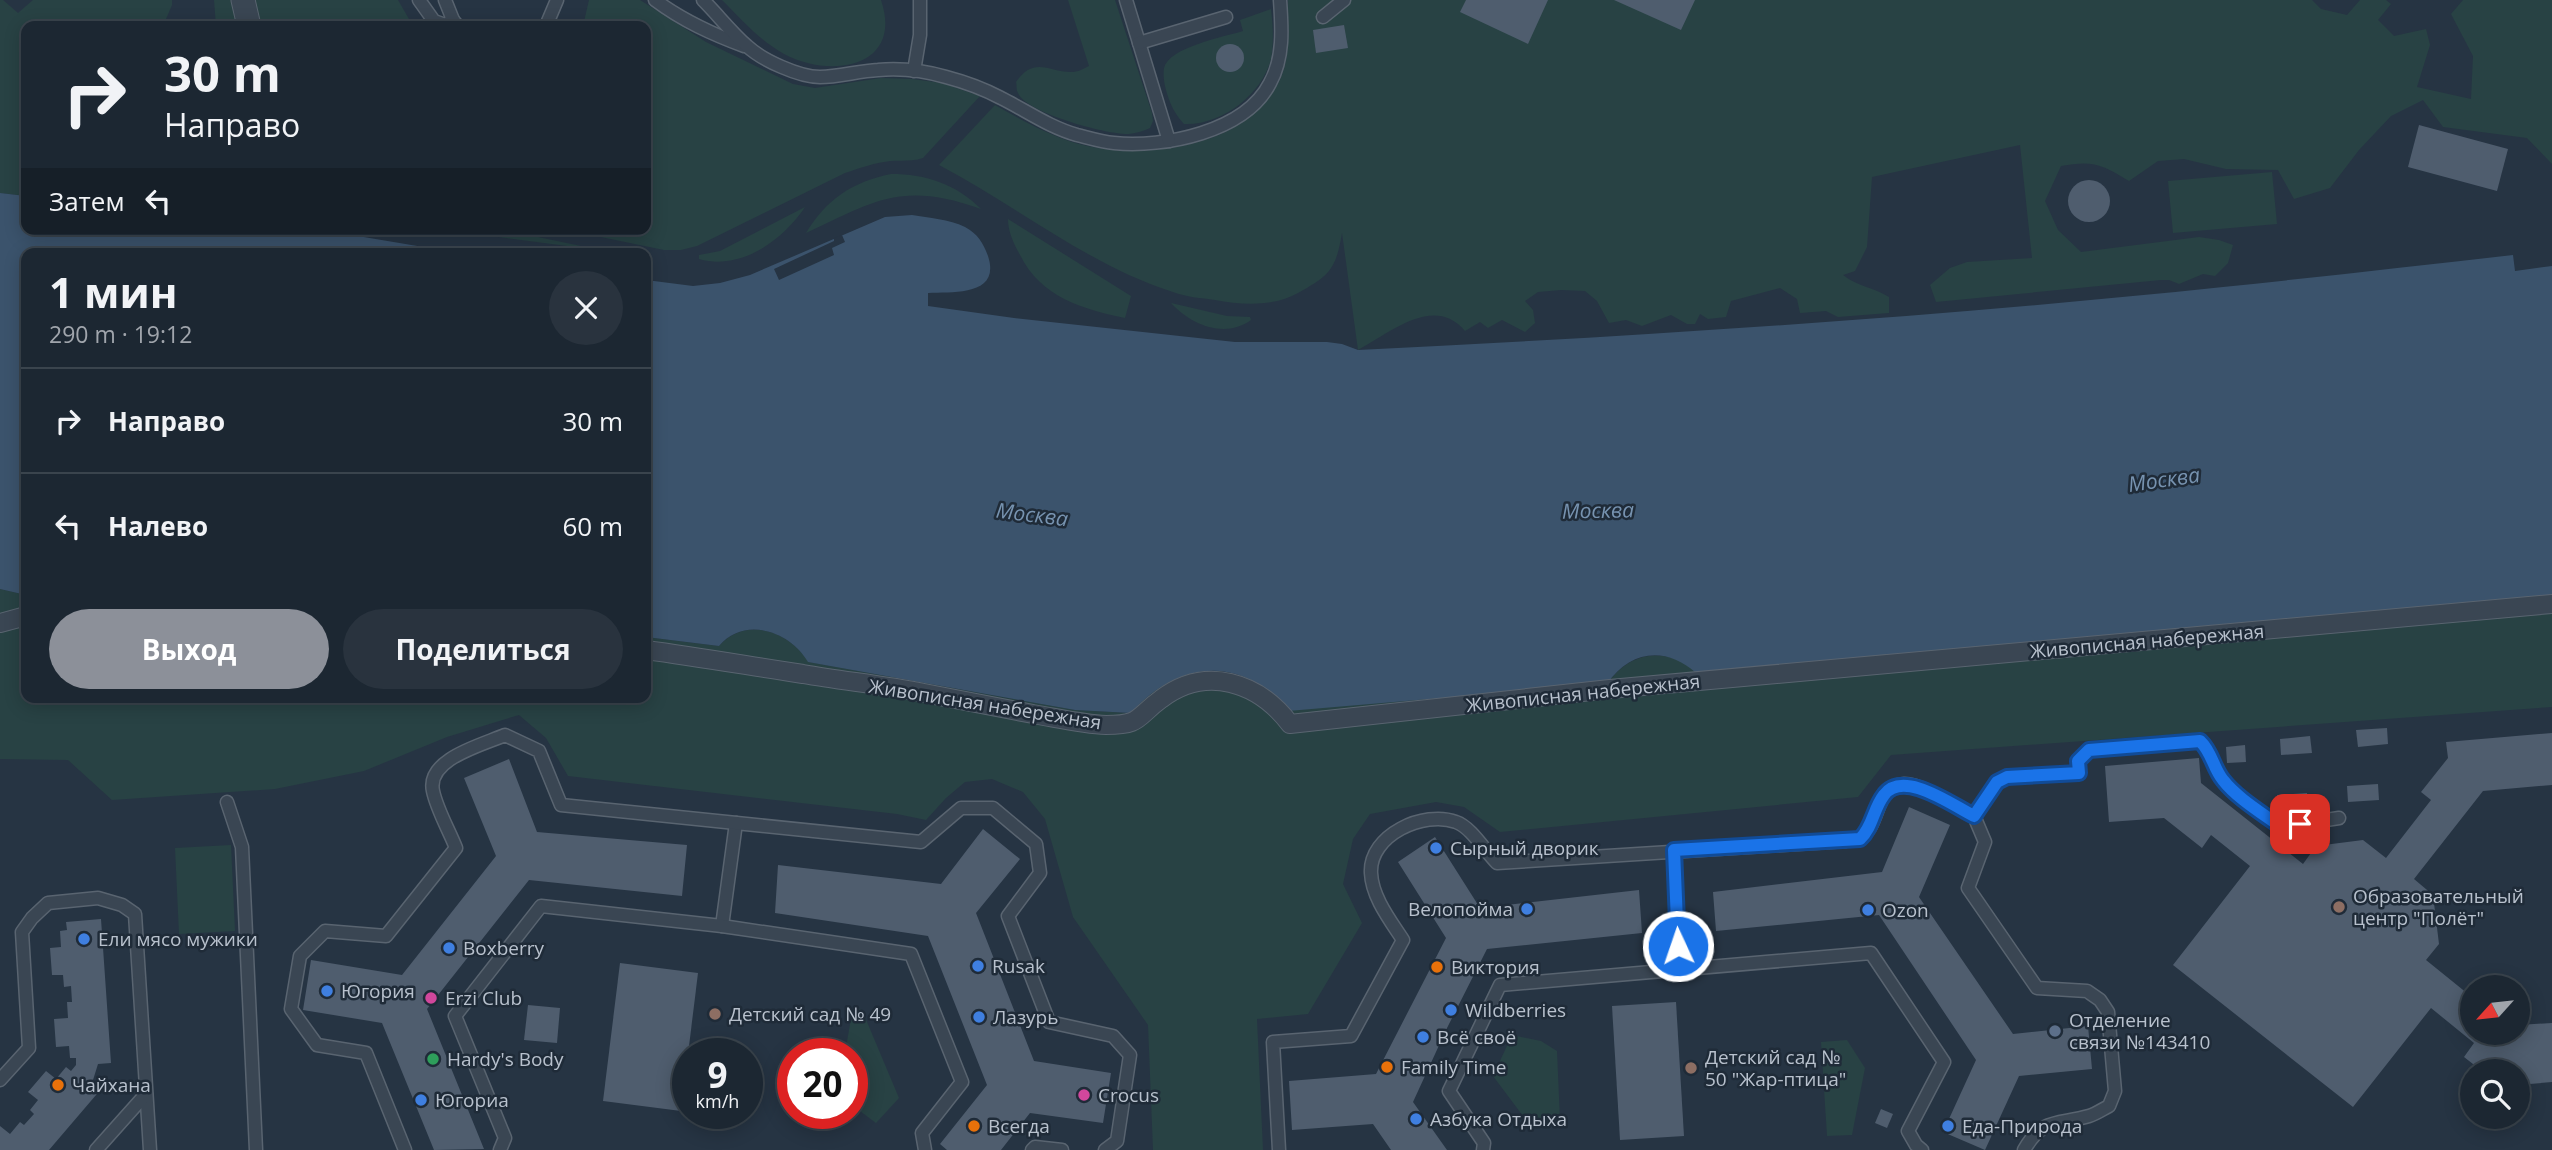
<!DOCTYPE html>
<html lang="ru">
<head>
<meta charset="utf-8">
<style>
  :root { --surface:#1c2732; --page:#29333e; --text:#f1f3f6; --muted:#a0a5ac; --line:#3a444d; --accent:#8c9099 }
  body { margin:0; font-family:"Open Sans",sans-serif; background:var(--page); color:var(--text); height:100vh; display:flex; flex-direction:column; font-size:26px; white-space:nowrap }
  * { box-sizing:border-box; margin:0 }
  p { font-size:23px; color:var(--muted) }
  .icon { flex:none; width:38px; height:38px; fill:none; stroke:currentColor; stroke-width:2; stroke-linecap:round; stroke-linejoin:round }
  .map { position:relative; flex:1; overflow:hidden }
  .side { position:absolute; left:21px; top:248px; width:630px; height:455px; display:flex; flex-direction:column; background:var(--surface); border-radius:14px; box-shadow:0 4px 18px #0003,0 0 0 2px var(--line) }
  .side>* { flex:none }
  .hud { position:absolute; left:21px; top:21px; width:630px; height:214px; border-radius:14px; box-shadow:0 4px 18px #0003,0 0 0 2px var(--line); background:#1c2732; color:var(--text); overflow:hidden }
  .needle { width:46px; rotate:243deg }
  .tools { position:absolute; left:2460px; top:975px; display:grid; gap:14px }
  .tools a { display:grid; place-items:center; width:70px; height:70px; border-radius:50%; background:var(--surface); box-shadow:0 4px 18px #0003,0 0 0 2px var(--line); font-size:35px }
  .speed { position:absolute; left:672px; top:1038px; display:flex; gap:14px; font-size:35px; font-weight:700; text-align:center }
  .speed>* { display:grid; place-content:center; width:91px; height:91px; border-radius:50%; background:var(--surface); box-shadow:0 4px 18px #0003,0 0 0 2px var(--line); line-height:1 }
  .speed small { font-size:18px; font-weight:400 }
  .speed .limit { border:10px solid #d22; background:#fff; color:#111 }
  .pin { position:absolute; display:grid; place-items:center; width:60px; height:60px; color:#fff; margin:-30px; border-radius:14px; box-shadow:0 4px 10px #0006 }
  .me { position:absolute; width:77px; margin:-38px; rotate:357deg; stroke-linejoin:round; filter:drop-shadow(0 0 5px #0008) }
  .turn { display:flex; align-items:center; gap:24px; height:147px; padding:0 28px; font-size:32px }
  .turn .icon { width:91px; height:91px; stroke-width:2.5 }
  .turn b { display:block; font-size:49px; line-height:60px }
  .then { display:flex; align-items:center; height:66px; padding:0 28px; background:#0003; gap:14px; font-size:26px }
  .round { display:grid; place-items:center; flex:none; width:74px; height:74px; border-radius:37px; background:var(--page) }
  .summary { display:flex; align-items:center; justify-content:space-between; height:119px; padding:0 28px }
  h1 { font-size:42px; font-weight:700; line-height:52px }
  .button { display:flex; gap:14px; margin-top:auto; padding:14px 28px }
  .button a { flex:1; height:80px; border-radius:42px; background:var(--accent); color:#fff; font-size:28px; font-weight:700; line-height:80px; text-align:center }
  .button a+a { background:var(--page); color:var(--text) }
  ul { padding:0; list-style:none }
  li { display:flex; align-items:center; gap:21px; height:105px; padding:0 28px; border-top:2px solid var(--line) }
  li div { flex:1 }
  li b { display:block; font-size:26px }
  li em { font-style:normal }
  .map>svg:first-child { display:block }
  .green { fill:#284244 }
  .water { fill:#3b536c }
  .pier { fill:#263443 }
  .building { fill:#4f5d6e }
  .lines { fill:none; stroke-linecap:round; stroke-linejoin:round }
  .service-casing { stroke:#596470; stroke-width:15 }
  .pedestrian-casing { stroke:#596470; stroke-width:20 }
  .minor-casing { stroke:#596470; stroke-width:25 }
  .service { stroke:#3a4653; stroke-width:12 }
  .pedestrian { stroke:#3a4653; stroke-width:18 }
  .minor { stroke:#3a4653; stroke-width:23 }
  .route-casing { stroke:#114b97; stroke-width:18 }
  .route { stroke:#1a73e8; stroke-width:12 }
  .shop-dot { fill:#3f7fe0; stroke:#1f2b38; stroke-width:2.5 }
  .education-dot { fill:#8d6e63; stroke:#1f2b38; stroke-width:2.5 }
  .food-dot { fill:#e8710a; stroke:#1f2b38; stroke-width:2.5 }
  .hotel-dot { fill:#d1479c; stroke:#1f2b38; stroke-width:2.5 }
  .service-dot { fill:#5c6f8a; stroke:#1f2b38; stroke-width:2.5 }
  .leisure-dot { fill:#2e9e5b; stroke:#1f2b38; stroke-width:2.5 }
  .labels { text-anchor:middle; stroke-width:5; stroke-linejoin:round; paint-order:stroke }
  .street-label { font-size:19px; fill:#b8c1cd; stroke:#1f2b38 }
  .poi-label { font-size:19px; fill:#b8c1cd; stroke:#1f2b38; text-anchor:start }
  .water-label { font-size:21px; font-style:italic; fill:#7793b0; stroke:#1f2b38 }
</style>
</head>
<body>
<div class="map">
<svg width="2552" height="1150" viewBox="0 0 2552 1150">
  <rect width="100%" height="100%" fill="#263443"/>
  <g class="green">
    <path d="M0 0H3L18 13 33 0H172V5L163 26H26V196L0 193Z"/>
    <path d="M214 0H235L242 26H216Z"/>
    <path d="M254 0H398L413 26H261Z"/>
    <path d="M589 0H640L706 42 793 84 815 88 881 78 912 79 942 83 980 96 923 158C912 162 902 160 890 161 874 163 860 168 845 173L697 246 681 250H664L562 229H646V26H583Z"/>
    <path d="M722 0H881C904 68 830 79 784 54 760 41 741 19 722 0Z"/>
    <path d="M1068 0H1115L1152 113 1153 121 1150 128C1144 131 1137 133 1129 134 1108 135 1026 113 1018 93 1016 90 1017 85 1016 82 1035 55 1049 73 1073 72 1078 72 1085 68 1089 66Z"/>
    <path d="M1288 0H2312L2321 9 2347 15 2360 0H2386L2391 4 2378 20 2394 36 2426 29 2430 45 2417 87 2471 99 2473 56 2451 14 2463 0H2552V164L2527 138 2443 127 2423 100 2391 116 2359 150 2330 188 2294 199 2278 170 2226 169 2184 159 2158 161 2129 181C2102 164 2092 160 2061 166L2045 201 2058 230 2081 252 2199 237 2219 240 2233 245 2228 263 2215 276 2203 274 2179 284 2169 280H2161L1936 302 1930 285 1950 268 1967 262 2032 258 2020 145 1872 177 1867 247 1855 271 1843 275C1858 287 1873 287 1889 297V313L1838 317 1826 311 1800 313 1797 299 1780 288 1731 301 1726 317 1708 319 1700 314 1695 324H1687L1671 315 1642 326 1626 320 1609 323 1597 301 1585 291 1561 290 1538 292 1525 301 1533 310 1535 323 1525 332 1502 320 1488 328 1480 322 1465 331C1434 294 1390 333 1358 350L1342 233C1336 268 1331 275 1298 293 1273 307 1242 305 1215 300 1201 298 1186 297 1173 292 1088 265 1017 206 939 165L995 105C1020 119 1045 133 1072 142 1140 163 1259 149 1284 69 1290 48 1288 22 1288 0Z"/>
    <path d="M1271 9C1273 26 1274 42 1271 59 1262 95 1220 126 1184 124 1174 113 1170 104 1166 90 1164 83 1163 75 1164 68 1169 47 1224 37 1243 31L1240 20Z"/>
    <path d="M2272 172 2277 224 2173 233 2168 181Z"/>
    <path d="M891 174C926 174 956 184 981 209 903 181 876 200 806 233 827 199 852 182 891 174Z"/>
    <path d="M805 207C783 240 741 271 699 259V255L720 251Z"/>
    <path d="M1008 219 1131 296 1125 318C1082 309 1041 297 1020 255 1014 244 1008 232 1008 219Z"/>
    <path d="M445 229H500L605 251 446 230Z"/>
    <path d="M1171 303 1227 316 1250 317 1251 320C1225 339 1191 325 1171 303Z"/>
    <path d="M0 589 26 595V698H646V637L719 646C746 615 790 632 809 662L1075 710 1131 713C1175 663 1227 656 1280 700L1607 684C1627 655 1658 647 1688 665L2552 597V707L1891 755 1858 797 1500 832 1464 807 1436 802 1370 814 1353 839 1343 884 1362 923 1308 1014 1257 1019 1263 1150H1153L1148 1025 1073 917 1045 819 1023 792 992 779 965 782 946 798 926 820 897 814 568 776 546 738 519 715 447 737 364 771 275 789 112 800 68 760 0 759Z"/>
    <path d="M231 845 235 931 179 934 175 848Z"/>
    <path d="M853 1007 862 1010 899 1098 876 1123 852 1105V1054L845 1053Z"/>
    <path d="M1512 1035 1541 1041 1557 1051 1560 1120 1529 1124 1493 1076Z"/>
    <path d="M1847 1040 1865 1068 1852 1135 1827 1136 1821 1042Z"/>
  </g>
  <g class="water">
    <path d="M0 193 26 196V229H316L465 254H26V595L0 589Z"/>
    <path d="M912 215C929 218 949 219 965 227 978 234 983 243 988 256 1001 296 954 292 928 293V306L1014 318 1235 342H1327L1342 344 1358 350C1647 336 1936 317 2223 287 2320 277 2416 266 2513 255L2515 271 2552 266V597L1696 673C1666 646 1630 650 1607 684L1288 711C1242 654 1178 660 1131 713L1075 710 808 662C791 632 745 615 719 646L646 637V280L693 286 720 283 750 275 885 217Z"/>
  </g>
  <path class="pier" d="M842 235 845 242 832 248 834 255 779 280 774 269 834 241V238Z"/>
  <g class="building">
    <path d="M1466 0H1548L1528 44 1460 12Z"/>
    <path d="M1614 0H1695L1681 30Z"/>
    <path d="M1344 25 1348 48 1316 53 1313 30Z"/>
    <circle cx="1230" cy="58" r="14"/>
    <path d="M2419 125 2508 149 2497 191 2408 167Z"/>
    <circle cx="2089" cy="201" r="21"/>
    <path d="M2387 728 2388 744 2358 747 2356 730Z"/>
    <path d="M2552 733V785L2483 791 2414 879 2433 895 2439 944 2426 960 2473 998V1032H2518V1025L2552 1023V1082L2518 1085V1071H2482L2464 1057 2474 1043 2431 1008 2353 1107 2173 965 2250 866 2211 835 2202 848 2164 818 2109 822 2105 766 2199 758 2201 783 2303 864 2316 846 2363 840 2386 858 2431 800 2421 792 2448 758 2446 742Z"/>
    <path d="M2310 736 2312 753 2281 755 2280 739Z"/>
    <path d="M2245 745 2246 762 2227 763 2226 747Z"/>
    <path d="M509 759 537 832 687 845 682 896 529 880 427 1009 484 1149 434 1150 382 1023 303 1010 311 960 402 975 496 856 464 778Z"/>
    <path d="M2378 784 2379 800 2348 802 2347 786Z"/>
    <path d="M2307 793 2308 809 2278 811 2277 795Z"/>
    <path d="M1909 807 1950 825 1919 897 2013 1034 2088 1026 2092 1069 2019 1076 1985 1150 1943 1132 1976 1060 1879 915 1716 931 1713 892 1882 872Z"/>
    <path d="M983 829 1020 859 976 913 1034 1061 1111 1073 1103 1123 1030 1113 1001 1150H947L940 1144 987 1085 928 936 775 913 778 865 941 884Z"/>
    <path d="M1435 837 1480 908 1639 890 1642 933 1487 949 1447 1028 1413 1102 1447 1150H1391L1373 1124 1292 1130 1289 1081 1376 1074 1446 938 1398 862Z"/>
    <path d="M101 919 111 1063 98 1064 93 1080 102 1088 49 1150H0V1126L10 1134 20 1122 24 1125 34 1114 30 1110 38 1100 28 1092 46 1071 56 1079 66 1067 71 1071 76 1065V1058H70L69 1046 56 1047 54 1019 68 1018 67 1002H72L71 986 64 987 63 975H52L50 948 61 947 60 931 67 930 66 922Z"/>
    <path d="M620 963 698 973 681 1111 603 1101Z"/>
    <path d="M1676 1002 1684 1136 1620 1140 1612 1006Z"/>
    <path d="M528 1005 560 1008 557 1043 524 1040Z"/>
    <path d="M1881 1109 1893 1114 1887 1128 1875 1123Z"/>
  </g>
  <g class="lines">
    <g class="service-casing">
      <g id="service">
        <path d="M419 0 434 21 445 25 453 20"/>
        <path d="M445 0 453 20 458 26"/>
        <path d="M655 0C683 21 712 34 744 46"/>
        <path d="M703 0C718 15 731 32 747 46 762 60 799 77 820 77 839 77 858 71 878 70 900 68 925 71 946 77 965 82 984 89 1001 98 1027 111 1049 127 1077 135 1089 138 1102 142 1114 143 1164 148 1245 132 1270 83 1284 58 1282 28 1280 0"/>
        <path d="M1126 0 1169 141"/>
        <path d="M1323 17 1344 0"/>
        <path d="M546 26 557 0"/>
        <path d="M1139 43 1226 17"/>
        <path d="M914 71 920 35V0"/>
        <path d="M227 802 242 847 256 1150"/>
        <path d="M1974 816 1997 782 2007 777 2079 773 2078 761 2089 750 2200 741C2212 752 2213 768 2223 780 2238 798 2262 813 2281 827L2339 818"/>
        <path d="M1674 850 1679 970"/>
        <path d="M722 926 736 823"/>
        <path d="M0 1080 29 1048 22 932 32 918 48 903 98 898 122 905 135 914 150 1150"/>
        <path d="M96 1150 146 1094"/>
        <path d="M405 1150 366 1053 317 1045 291 1009 300 956 325 931 386 936 456 848C449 830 437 810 433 791 426 759 482 745 505 735L539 751 561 805 921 842 961 808H993L1036 844 1040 873 1008 916 1049 1022 1113 1036 1130 1055 1117 1141 1105 1150"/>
        <path d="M500 1150 505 1138 455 1016 541 906 722 926 911 954 962 1082 922 1133 925 1150"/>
        <path d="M1032 1150 1035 1147 1062 1150"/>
        <path d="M1279 1150 1273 1042 1351 1036 1403 940C1390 920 1372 897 1371 873 1369 835 1424 810 1456 822 1471 827 1485 851 1497 863L1845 841C1851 840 1857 840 1861 837 1881 825 1874 786 1904 784 1921 783 1958 808 1974 816L1985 842 1968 888 2037 988 2087 991 2100 1000 2108 1012 2115 1091 2109 1106C2103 1109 2096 1114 2089 1116 2057 1125 2043 1117 2024 1150"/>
        <path d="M1483 1150 1484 1143 1449 1091 1500 985 1871 953 1944 1062 1908 1131 1916 1145 1922 1150"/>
      </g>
    </g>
    <g class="pedestrian-casing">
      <g id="pedestrian">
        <path d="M0 623 26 616"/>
        <path d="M646 650C698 657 750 666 803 674 843 681 884 685 924 693 960 700 996 707 1033 714 1057 718 1082 724 1106 725 1142 725 1136 717 1161 699 1206 665 1258 682 1290 724L1610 689 2552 604"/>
      </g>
    </g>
    <g class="minor-casing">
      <path id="minor" d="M243 0 249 26"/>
    </g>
    <use href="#service" class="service"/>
    <use href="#pedestrian" class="pedestrian"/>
    <use href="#minor" class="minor"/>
  </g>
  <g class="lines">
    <g class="route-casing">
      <path id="route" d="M1678 946 1674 850 1860 839C1873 827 1873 809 1884 795 1903 769 1952 805 1974 816L1997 782 2007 777 2079 773 2078 761 2089 750 2200 741C2212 752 2213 768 2223 780 2237 798 2262 813 2281 827L2300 824"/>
    </g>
    <use href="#route" class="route"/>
  </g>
  <g class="shop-dot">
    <circle cx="1436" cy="848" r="7"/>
    <circle cx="1527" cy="909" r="7"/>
    <circle cx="1868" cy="910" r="7"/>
    <circle cx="84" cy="939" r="7"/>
    <circle cx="449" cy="948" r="7"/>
    <circle cx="978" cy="966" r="7"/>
    <circle cx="327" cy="991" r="7"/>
    <circle cx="1451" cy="1010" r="7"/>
    <circle cx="979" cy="1017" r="7"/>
    <circle cx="1423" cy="1037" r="7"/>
    <circle cx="421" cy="1100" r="7"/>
    <circle cx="1416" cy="1119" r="7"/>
    <circle cx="1948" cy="1126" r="7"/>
  </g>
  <g class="education-dot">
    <circle cx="2339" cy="907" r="7"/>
    <circle cx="715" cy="1014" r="7"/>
    <circle cx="1691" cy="1068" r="7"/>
  </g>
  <g class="food-dot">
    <circle cx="1437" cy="967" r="7"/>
    <circle cx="1387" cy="1067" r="7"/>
    <circle cx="58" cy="1085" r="7"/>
    <circle cx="974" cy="1126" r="7"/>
  </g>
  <g class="hotel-dot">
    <circle cx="431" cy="998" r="7"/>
    <circle cx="1084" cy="1095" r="7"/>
  </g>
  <circle class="service-dot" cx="2055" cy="1031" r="7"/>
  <circle class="leisure-dot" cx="433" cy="1059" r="7"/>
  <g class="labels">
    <g class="street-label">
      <text transform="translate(2147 641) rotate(-5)" y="7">Живописная набережная</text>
      <text transform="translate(1583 693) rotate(-6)" y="7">Живописная набережная</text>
      <text transform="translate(985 704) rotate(9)" y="7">Живописная набережная</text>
    </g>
    <g class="poi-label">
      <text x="1450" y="855">Сырный дворик</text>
      <text x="2353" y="903">Образовательный<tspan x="2353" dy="22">центр "Полёт"</tspan></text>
      <text x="1513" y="916" text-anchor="end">Велопойма</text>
      <text x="1882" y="917">Ozon</text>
      <text x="98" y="946">Ели мясо мужики</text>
      <text x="463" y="955">Boxberry</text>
      <text x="992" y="973">Rusak</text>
      <text x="1451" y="974">Виктория</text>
      <text x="341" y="998">Югория</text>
      <text x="445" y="1005">Erzi Club</text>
      <text x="1465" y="1017">Wildberries</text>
      <text x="729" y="1021">Детский сад № 49</text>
      <text x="993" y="1024">Лазурь</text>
      <text x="2069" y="1027">Отделение<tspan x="2069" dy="22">связи №143410</tspan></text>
      <text x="1437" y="1044">Всё своё</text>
      <text x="1705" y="1064">Детский сад №<tspan x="1705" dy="22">50 "Жар-птица"</tspan></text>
      <text x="447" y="1066">Hardy's Body</text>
      <text x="1401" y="1074">Family Time</text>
      <text x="72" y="1092">Чайхана</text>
      <text x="1098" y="1102">Crocus</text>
      <text x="435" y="1107">Югориа</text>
      <text x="1430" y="1126">Азбука Отдыха</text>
      <text x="988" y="1133">Всегда</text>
      <text x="1962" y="1133">Еда-Природа</text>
    </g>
    <g class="water-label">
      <text transform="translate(2164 480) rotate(-8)" y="7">Москва</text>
      <text transform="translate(1598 511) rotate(-1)" y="7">Москва</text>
      <text transform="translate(1032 515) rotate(7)" y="7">Москва</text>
    </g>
  </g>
</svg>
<div class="tools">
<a><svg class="needle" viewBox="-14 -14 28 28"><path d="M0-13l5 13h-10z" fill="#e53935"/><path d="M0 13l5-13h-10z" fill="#a0a5ac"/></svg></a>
<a><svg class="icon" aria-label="search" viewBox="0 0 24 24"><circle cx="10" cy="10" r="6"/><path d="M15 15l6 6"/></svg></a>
</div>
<div class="speed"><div>9<small>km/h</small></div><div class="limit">20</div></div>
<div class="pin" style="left:2300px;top:824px;background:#d93025"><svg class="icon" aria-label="arrive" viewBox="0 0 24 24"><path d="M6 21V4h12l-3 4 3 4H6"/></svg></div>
<svg class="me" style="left:1678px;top:946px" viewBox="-20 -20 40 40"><circle r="17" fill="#1a73e8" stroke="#fff" stroke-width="3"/><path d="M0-11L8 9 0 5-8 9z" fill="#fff"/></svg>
<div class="hud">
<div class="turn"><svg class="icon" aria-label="right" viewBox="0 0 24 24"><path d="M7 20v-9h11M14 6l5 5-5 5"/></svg><div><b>30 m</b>Направо</div></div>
<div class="then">Затем<svg class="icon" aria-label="left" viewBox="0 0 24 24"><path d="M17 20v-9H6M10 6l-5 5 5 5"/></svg></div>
</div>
<section class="side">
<div class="summary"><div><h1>1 мин</h1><p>290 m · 19:12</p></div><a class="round"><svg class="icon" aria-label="close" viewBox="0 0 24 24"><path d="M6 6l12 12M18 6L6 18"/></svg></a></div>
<ul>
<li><svg class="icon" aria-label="right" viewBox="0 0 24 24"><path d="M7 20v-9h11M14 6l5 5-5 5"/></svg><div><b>Направо</b></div><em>30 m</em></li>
<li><svg class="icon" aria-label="left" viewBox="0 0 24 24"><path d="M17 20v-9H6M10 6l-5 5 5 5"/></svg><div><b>Налево</b></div><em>60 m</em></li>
</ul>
<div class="button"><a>Выход</a><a>Поделиться</a></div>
</section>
</div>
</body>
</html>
